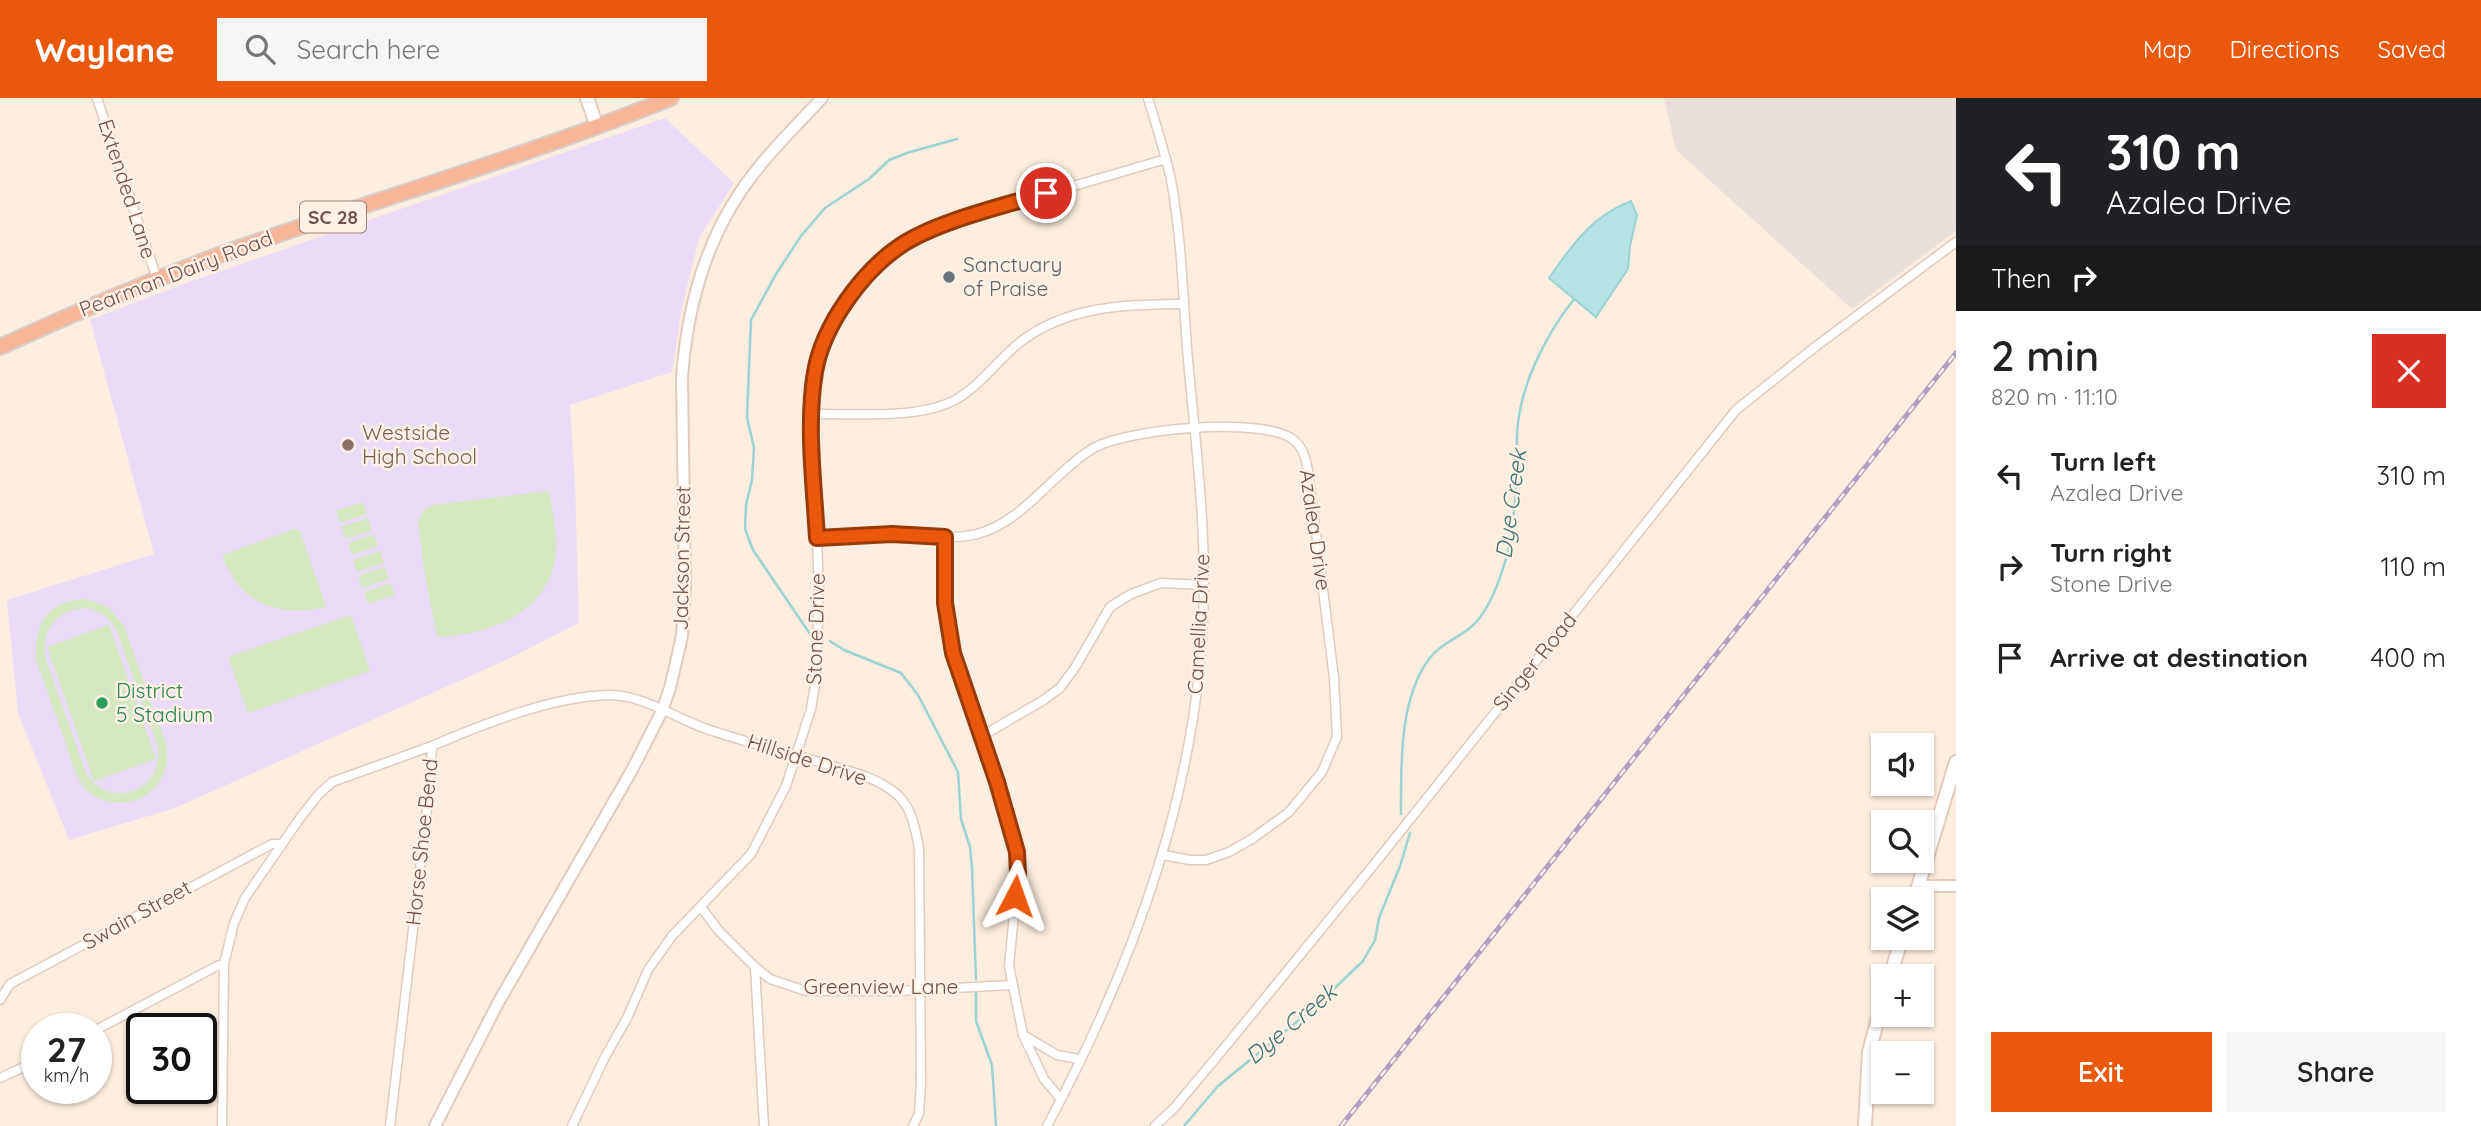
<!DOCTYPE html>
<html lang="en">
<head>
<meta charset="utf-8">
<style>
  :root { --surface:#fff; --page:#f6f6f6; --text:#222; --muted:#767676; --accent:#ea580c }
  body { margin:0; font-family:Quicksand,sans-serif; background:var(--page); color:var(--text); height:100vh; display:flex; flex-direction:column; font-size:26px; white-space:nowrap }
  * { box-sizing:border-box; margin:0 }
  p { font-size:23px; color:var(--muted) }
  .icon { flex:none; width:38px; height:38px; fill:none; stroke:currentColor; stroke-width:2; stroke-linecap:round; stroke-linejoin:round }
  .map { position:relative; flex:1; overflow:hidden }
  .details { display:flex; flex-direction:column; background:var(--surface); width:525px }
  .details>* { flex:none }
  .top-card { background:#202124; color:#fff; overflow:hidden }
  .buttons { position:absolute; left:1871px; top:635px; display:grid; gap:14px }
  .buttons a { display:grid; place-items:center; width:63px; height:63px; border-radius:0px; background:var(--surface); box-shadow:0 2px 5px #0004; font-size:35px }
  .speed { position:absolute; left:21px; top:915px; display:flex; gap:14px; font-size:35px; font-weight:700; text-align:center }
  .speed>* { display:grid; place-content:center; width:91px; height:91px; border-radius:50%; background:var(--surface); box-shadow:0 2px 5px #0004; line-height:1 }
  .speed small { font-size:18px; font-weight:400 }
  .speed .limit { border:4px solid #111; border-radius:10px; background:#fff; color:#111 }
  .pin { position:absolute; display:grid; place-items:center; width:60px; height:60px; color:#fff; margin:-30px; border:4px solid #fff; border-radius:50%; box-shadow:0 2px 7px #0007 }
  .me { position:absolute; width:77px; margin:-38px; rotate:4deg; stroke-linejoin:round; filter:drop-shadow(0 0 5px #0008) }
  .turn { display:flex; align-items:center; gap:24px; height:147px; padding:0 35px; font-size:32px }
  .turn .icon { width:91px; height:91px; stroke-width:2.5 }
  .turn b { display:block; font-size:49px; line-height:60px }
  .then { display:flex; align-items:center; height:66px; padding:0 35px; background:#0003; gap:14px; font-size:26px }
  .round { display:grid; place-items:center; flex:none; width:74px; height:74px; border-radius:0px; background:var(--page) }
  .headline { display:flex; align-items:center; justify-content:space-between; height:119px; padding:0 35px }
  h1 { font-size:42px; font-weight:600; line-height:52px }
  .action { display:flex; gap:14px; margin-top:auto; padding:14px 35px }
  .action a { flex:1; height:80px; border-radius:0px; background:var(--accent); color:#fff; font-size:28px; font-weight:600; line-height:80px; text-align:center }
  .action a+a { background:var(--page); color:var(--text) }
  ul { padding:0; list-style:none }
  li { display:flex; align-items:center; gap:21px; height:91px; padding:0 35px }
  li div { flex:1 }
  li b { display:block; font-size:26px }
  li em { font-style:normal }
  header { display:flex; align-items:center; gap:42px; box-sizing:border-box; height:98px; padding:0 35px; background:var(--accent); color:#fff }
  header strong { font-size:33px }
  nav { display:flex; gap:38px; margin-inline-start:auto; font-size:24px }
  .search { width:490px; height:63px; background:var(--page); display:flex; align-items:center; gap:18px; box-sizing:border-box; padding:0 24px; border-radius:0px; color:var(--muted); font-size:26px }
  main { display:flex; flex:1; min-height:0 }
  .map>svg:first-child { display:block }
  .industrial { fill:#e9e0db }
  .education { fill:#eadcf7 }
  .green { fill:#d5e8bf; fill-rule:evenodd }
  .water { fill:#b5e3e4; stroke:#9bd3d5; stroke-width:2 }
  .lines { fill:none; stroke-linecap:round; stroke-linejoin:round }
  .stream { stroke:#9bd3d5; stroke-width:2.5 }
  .minor-casing { stroke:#e1cabf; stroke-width:11 }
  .tertiary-casing { stroke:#e1cabf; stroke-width:14 }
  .secondary-casing { stroke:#e6cabc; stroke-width:16 }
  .trunk-casing { stroke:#d7cecc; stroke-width:18 }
  .minor { stroke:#fff; stroke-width:8 }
  .tertiary { stroke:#fff; stroke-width:10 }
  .secondary { stroke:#fff; stroke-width:12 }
  .trunk { stroke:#f7b698; stroke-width:14 }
  .rail-casing { stroke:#ae9fc3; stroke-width:5 }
  .rail { stroke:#fff1e5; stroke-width:2.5; stroke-dasharray:8; stroke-linecap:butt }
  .route-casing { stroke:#983908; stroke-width:18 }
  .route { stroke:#ea580c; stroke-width:12 }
  .worship-dot { fill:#6b7280; stroke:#fff1e5; stroke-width:2.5 }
  .education-dot { fill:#8d6e63; stroke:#fff1e5; stroke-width:2.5 }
  .leisure-dot { fill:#2e9e5b; stroke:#fff1e5; stroke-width:2.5 }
  .labels { text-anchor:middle; stroke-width:5; stroke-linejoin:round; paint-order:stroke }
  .shield { fill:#fff1e5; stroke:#9c8177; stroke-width:2 }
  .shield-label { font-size:19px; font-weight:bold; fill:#715148 }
  .street-label { font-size:21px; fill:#715148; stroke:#fff1e5 }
  .worship-label { font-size:21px; fill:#5b616d; stroke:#fff1e5; text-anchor:start }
  .education-label { font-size:21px; fill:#785e54; stroke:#fff1e5; text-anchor:start }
  .leisure-label { font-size:21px; fill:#27864d; stroke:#fff1e5; text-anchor:start }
  .water-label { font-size:23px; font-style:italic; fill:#3c7476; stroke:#fff1e5 }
</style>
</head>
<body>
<header>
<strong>Waylane</strong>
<div class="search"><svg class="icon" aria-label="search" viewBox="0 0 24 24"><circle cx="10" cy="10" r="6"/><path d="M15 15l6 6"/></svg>Search here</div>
<nav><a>Map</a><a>Directions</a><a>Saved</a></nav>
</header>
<main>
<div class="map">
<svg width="1956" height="1028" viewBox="0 0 1956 1028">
  <rect width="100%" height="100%" fill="#fbeddf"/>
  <path class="industrial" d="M1664 0H1956V133L1852 211 1676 52Z"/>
  <path class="education" d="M665 20 734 85 699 140 682 209 672 274 570 307 575 387 579 525 506 562 175 710 69 742 18 615 7 502 154 456 90 222 189 184Z"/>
  <g class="green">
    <path d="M549 393C552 411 556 429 556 447 557 511 491 538 437 539L424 471 418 423 424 412 433 407Z"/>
    <path d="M363 404 367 416 340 425 336 413Z"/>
    <path d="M368 420 372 432 346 441 341 429Z"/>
    <path d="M294 431 300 433 326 509C277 520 240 506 222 457Z"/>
    <path d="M374 436 378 448 352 457 348 445Z"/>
    <path d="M380 453 384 465 357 474 353 462Z"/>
    <path d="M385 469 389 481 362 490 358 478Z"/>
    <path d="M391 485 395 497 368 506 364 494Z"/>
    <path d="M87 501 108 509 124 528 166 646C169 665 165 682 150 694 130 711 93 708 80 683 73 672 69 656 65 643 55 616 46 589 36 562 33 526 49 501 87 501ZM89 510 106 518 116 531 158 649C163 694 110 713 86 675L45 559C41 529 60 510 89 510Z"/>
    <path d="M351 517 370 573 248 615 228 559Z"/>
    <path d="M109 527 156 661 94 683 47 549Z"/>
  </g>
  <path class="water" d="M1631 103 1637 117 1630 148 1628 171 1596 219 1549 180C1572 147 1592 118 1631 103Z"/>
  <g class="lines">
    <g class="stream">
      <path d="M810 536 753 452 745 431 746 407 752 382 754 350 747 319 751 222 776 176 801 138 825 110 869 81 889 62 910 54 957 41"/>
      <path d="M830 543 844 552 901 575 918 597 958 674 961 721 970 749 972 770 976 881"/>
      <path d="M1401 716C1401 668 1399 601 1429 561 1440 546 1457 541 1471 529 1488 515 1499 484 1505 464 1517 422 1516 379 1517 337 1519 289 1545 238 1574 201"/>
      <path d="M976 894V923L992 967 996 1028"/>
      <path d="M1184 1028 1218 988 1315 909 1363 863 1375 842 1379 820 1400 768 1410 735"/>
    </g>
    <g class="minor-casing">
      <g id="minor">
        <path d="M97 0 157 181"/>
        <path d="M812 316C854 315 917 322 955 302 980 288 997 263 1019 245 1067 207 1126 207 1183 206"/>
        <path d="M945 439V505L953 555 997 684 1017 754 1018 775 1009 868 1023 937 1057 957 1079 961"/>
        <path d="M817 440C842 439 867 437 892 436 920 436 949 443 977 436 1022 425 1054 374 1092 351 1124 331 1266 317 1295 343 1307 354 1308 373 1310 387L1334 580 1337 639 1322 674 1289 714 1252 741 1229 754 1206 762H1190L1163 757"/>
        <path d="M982 638 1042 603 1060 590 1076 568 1110 509 1131 496 1161 485 1204 487"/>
        <path d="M432 648C483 626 553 598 610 597 642 597 674 619 704 630 744 644 786 654 826 666 848 673 871 678 890 691 911 704 915 728 919 751L921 985 919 1016 913 1028"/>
        <path d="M701 809 718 832 755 869 764 1028"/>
        <path d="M755 869 770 881 806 893H898L1011 887"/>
        <path d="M0 902 10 886 272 746H282"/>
        <path d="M96 932 217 868 224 866"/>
        <path d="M1023 937 1044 981 1060 1000"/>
        <path d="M0 980 37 963"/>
        <path d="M222 1028 224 866 234 825 245 800 300 720 318 697 332 684 432 648 430 686 390 1028"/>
        <path d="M572 1028 605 959 627 920 648 872 672 838 751 756 786 688 811 611 816 580 819 491 812 316 815 273 836 221 852 195 875 168 901 148 916 139 967 119 1166 61"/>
        <path d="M1047 1028C1137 860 1203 679 1204 486 1204 411 1195 337 1188 262 1183 203 1182 141 1171 82 1165 54 1156 27 1148 0"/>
        <path d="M1155 1028 1175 1009 1230 943 1376 764 1736 312 1815 249 1956 144"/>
      </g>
    </g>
    <g class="tertiary-casing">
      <g id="tertiary">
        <path d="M1918 788H1956"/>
        <path d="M435 1028 498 905 632 672 662 613 670 590 682 538 685 488 682 279C687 212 703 149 741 93 764 59 794 30 822 0"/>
      </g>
    </g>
    <g class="secondary-casing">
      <g id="secondary">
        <path d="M587 0 597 29"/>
        <path d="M1914 802 1956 664"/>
        <path d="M1890 878 1902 840"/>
        <path d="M1865 1028 1869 954 1883 902"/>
      </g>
    </g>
    <g class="trunk-casing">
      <path id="trunk" d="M0 249C74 215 149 183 225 155 373 102 525 59 671 0"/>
    </g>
    <use href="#minor" class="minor"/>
    <use href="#tertiary" class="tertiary"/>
    <use href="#secondary" class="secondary"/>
    <use href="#trunk" class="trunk"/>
    <g class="rail-casing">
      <path id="rail" d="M1341 1028 1956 255"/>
    </g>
    <use href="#rail" class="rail"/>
  </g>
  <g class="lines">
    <g class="route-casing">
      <path id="route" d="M1015 798 1018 775 1017 754 997 684 953 555 945 505V439L892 436 817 440C814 386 806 327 815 274 823 227 862 174 900 148 937 123 1004 108 1046 95"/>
    </g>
    <use href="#route" class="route"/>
  </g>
  <circle class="worship-dot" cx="949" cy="179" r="7"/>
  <circle class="education-dot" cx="348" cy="347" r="7"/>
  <circle class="leisure-dot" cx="102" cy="605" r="7"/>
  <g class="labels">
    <rect class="shield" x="300" y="103.5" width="66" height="31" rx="5"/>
    <g class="shield-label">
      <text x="333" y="126">SC 28</text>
    </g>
    <g class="street-label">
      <text transform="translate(127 91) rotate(72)" y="7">Extended Lane</text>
      <text transform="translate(176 176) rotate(-21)" y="7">Pearman Dairy Road</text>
      <text transform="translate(1315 432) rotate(82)" y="7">Azalea Drive</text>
      <text transform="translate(682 460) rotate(-89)" y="7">Jackson Street</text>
      <text transform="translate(1199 526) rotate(-87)" y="7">Camellia Drive</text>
      <text transform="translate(816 531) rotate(-88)" y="7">Stone Drive</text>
      <text transform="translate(1535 564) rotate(-51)" y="7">Singer Road</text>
      <text transform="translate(807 662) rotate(18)" y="7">Hillside Drive</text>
      <text transform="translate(422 744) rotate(-84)" y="7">Horse Shoe Bend</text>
      <text transform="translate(137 817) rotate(-29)" y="7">Swain Street</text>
      <text x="881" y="896">Greenview Lane</text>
    </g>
    <g class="worship-label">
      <text x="963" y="174">Sanctuary<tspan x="963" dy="24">of Praise</tspan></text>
    </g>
    <g class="education-label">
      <text x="362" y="342">Westside<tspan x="362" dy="24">High School</tspan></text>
    </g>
    <g class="leisure-label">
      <text x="116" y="600">District<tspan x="116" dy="24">5 Stadium</tspan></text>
    </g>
    <g class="water-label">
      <text transform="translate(1511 406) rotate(-82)" y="8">Dye Creek</text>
      <text transform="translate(1291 926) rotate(-40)" y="8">Dye Creek</text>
    </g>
  </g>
</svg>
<div class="buttons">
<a><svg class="icon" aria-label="sound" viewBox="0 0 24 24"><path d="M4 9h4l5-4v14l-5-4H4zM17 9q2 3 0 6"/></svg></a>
<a><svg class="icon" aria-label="search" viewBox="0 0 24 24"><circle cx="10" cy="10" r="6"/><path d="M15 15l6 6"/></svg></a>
<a><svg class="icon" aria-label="layers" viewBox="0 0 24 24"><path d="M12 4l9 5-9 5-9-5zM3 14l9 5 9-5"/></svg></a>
<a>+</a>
<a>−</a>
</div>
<div class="speed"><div>27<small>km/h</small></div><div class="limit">30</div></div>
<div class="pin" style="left:1046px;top:95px;background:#d93025"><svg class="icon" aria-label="arrive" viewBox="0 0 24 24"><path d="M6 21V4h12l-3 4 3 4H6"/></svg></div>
<svg class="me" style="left:1015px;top:798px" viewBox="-20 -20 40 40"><path d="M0-17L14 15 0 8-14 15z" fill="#ea580c" stroke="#fff" stroke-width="4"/></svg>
</div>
<section class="details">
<div class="top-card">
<div class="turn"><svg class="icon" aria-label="left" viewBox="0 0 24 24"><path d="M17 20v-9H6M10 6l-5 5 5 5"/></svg><div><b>310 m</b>Azalea Drive</div></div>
<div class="then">Then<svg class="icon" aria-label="right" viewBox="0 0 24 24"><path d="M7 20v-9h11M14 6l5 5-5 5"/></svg></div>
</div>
<div class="headline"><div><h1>2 min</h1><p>820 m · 11:10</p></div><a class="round" style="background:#d93025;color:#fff"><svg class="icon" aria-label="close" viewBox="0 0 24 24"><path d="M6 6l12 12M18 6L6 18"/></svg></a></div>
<ul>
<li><svg class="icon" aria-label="left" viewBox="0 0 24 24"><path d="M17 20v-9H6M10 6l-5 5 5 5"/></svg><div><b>Turn left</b><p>Azalea Drive</p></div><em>310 m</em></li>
<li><svg class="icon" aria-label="right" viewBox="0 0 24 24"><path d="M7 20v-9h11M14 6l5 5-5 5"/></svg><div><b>Turn right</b><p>Stone Drive</p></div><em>110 m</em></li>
<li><svg class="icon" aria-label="arrive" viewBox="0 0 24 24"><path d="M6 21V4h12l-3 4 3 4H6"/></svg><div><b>Arrive at destination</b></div><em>400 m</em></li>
</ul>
<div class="action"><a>Exit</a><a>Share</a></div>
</section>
</main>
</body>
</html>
